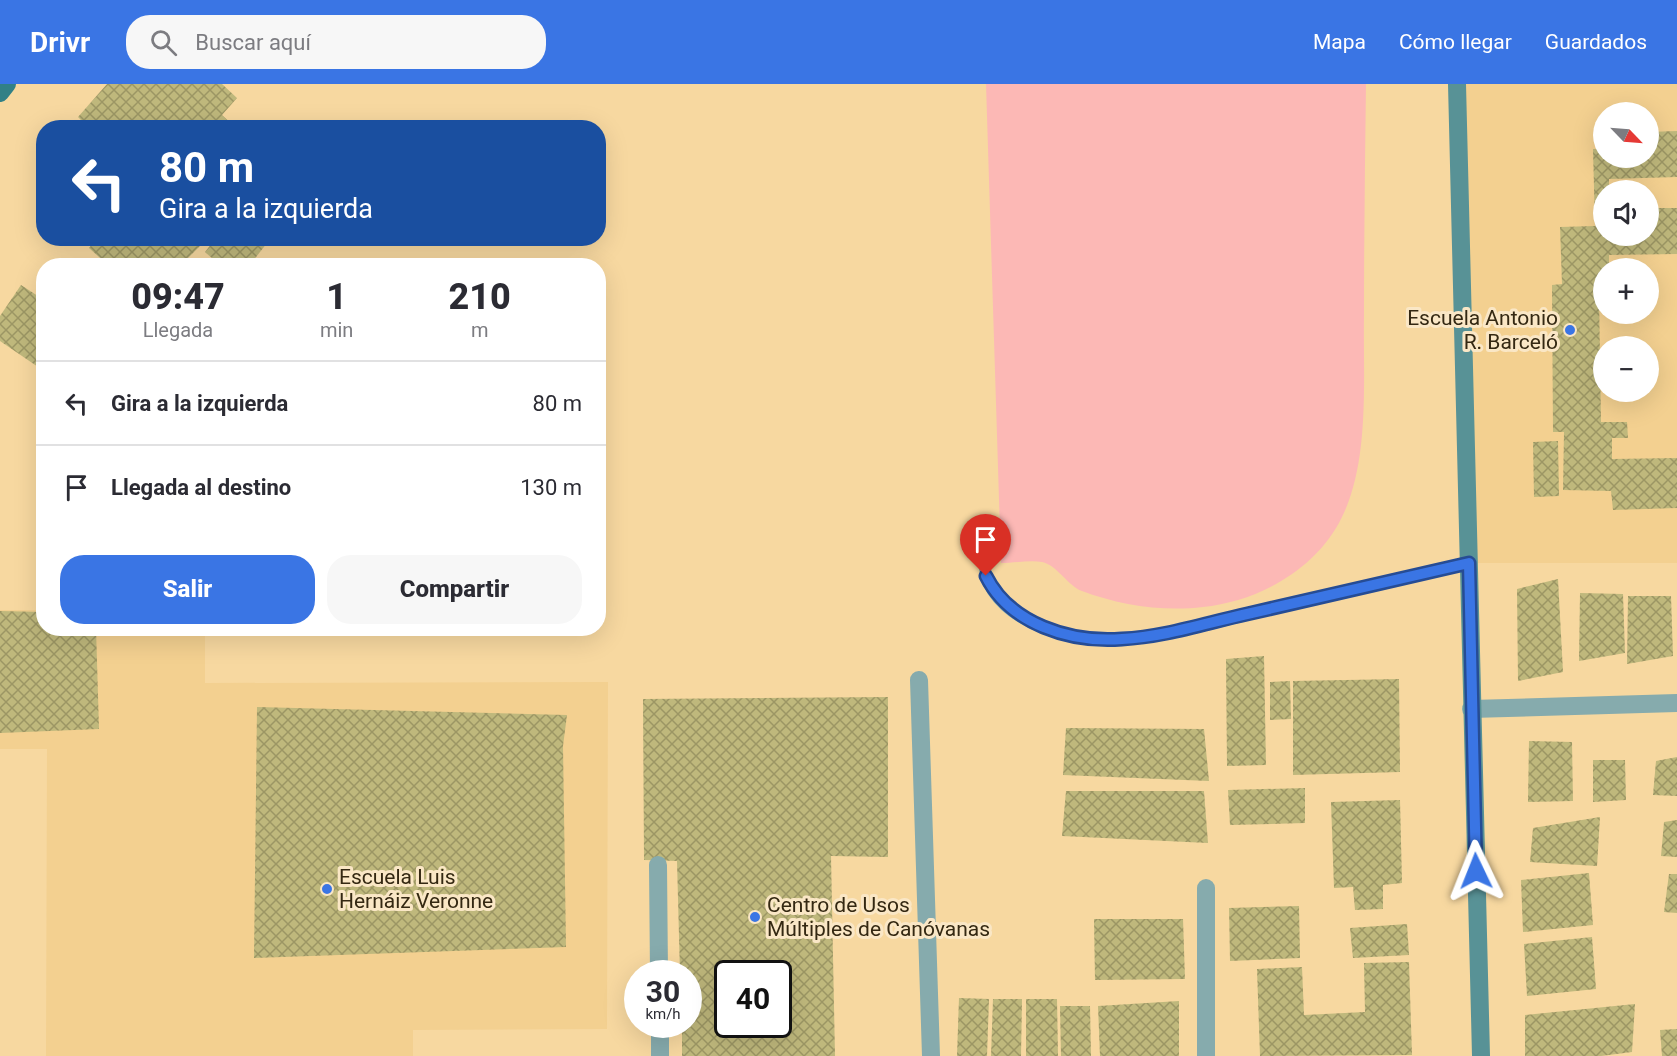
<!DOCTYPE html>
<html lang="es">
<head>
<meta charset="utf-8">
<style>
  :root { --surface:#fff; --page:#f7f7f7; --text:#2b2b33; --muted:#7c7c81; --line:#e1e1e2; --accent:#3a75e4 }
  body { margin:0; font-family:Roboto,sans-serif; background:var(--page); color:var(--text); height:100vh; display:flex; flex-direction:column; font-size:22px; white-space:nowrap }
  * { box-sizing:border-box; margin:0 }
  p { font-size:20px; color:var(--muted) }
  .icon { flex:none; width:33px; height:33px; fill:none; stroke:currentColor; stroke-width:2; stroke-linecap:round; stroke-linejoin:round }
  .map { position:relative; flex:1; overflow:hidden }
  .sheet { position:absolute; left:36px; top:174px; width:570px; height:378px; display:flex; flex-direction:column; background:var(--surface); border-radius:24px; box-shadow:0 6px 24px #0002 }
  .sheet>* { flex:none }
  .top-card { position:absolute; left:36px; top:36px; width:570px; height:126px; border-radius:24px; box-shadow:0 6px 24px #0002; background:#1a4fa0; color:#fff; overflow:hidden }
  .needle { width:39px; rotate:115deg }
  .tools { position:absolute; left:1593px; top:18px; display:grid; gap:12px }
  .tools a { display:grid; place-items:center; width:66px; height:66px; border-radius:50%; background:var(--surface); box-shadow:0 6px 24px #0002; font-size:30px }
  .speed { position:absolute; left:624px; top:876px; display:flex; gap:12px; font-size:30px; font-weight:700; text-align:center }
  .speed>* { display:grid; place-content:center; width:78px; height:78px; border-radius:50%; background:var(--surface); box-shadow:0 6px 24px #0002; line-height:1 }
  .speed small { font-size:15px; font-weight:400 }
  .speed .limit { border:3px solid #111; border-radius:9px; background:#fff; color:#111 }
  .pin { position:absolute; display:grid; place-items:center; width:51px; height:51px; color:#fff; margin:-62px -26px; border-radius:50% 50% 50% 0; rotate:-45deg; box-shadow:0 0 6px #0007 }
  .pin .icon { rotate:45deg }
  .me { position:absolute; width:66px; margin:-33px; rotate:358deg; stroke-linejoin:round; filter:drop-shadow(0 0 4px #0008) }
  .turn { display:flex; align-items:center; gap:21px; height:126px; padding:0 24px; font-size:27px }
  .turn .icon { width:78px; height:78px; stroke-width:2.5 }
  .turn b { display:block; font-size:42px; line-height:51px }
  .eta { display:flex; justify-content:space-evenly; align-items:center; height:102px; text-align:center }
  .eta b { font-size:36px; font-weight:800; line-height:42px }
  .primary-button { display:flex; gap:12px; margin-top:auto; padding:12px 24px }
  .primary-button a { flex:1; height:69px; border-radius:24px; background:var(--accent); color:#fff; font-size:24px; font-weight:800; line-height:69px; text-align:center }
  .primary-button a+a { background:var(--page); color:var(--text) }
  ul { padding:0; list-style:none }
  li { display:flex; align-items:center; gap:18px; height:84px; padding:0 24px; border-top:2px solid var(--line) }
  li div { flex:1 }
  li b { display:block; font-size:22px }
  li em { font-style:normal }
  header { display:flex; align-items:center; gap:36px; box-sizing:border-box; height:84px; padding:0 30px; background:var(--accent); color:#fff }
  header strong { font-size:28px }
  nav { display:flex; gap:33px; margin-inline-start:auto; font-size:21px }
  .search { width:420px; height:54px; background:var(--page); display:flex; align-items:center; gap:15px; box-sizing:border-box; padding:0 21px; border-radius:24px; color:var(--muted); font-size:22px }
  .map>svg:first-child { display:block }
  .built { fill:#f3d090; fill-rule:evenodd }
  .garden { fill:#fcb8b5 }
  .building { fill:url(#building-cross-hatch); fill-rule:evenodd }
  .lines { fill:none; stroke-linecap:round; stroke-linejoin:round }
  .lane { stroke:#86abad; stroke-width:12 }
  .street { stroke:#86abad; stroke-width:18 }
  .secondary { stroke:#589296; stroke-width:18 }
  .primary { stroke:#318086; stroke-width:18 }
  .route-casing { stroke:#264c94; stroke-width:15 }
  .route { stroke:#3a75e4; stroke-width:10 }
  .poi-dot { fill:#3a75e4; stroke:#fae7c6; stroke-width:2 }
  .labels { text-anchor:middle; stroke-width:6; stroke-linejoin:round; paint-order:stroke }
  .poi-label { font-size:21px; fill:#342812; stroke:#fae7c6; text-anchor:start }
</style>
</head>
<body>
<header>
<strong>Drivr</strong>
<div class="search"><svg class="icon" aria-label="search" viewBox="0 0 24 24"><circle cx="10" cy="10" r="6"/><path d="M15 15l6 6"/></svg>Buscar aquí</div>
<nav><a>Mapa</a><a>Cómo llegar</a><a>Guardados</a></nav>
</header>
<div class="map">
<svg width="1677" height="972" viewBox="0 0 1677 972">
  <defs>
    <pattern id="building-cross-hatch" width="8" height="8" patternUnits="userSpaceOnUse" patternTransform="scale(1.5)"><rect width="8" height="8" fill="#bfb87c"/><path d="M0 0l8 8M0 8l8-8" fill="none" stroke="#9c9664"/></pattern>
  </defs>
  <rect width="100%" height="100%" fill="#f7d8a0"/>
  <g class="built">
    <path d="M1457 0H1677V479H1469ZM1604 28H1648V74H1604ZM1604 106H1648V152H1604ZM1604 184H1648V230H1604ZM1604 262H1648V308H1604Z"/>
    <path d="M40 368H43L44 544 205 545V599L608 598 607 945 413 946V972H46L47 665H0V526H40Z"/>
  </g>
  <path class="garden" d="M986 0H1366C1365 77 1364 154 1364 232 1363 295 1370 376 1342 433 1317 485 1259 517 1203 523 1163 528 1119 521 1082 507 1068 502 1057 481 1042 478 1030 476 1014 479 1001 479Z"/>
  <g class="building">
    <path d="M107 0H222L237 14 222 31 236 44H89L78 33Z"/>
    <path d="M1677 47V93L1609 95V106H1604V152H1648V124H1677V170L1609 171V184H1604V211L1599 210 1601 338H1627L1628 354H1612V375L1677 374V424L1613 426 1611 407 1563 406 1564 348H1553L1552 201 1562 200 1560 143 1595 142 1593 65H1604V74H1648V48Z"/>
    <path d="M97 154H208L180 182H109L89 164Z"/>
    <path d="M216 154H271L249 182H221L205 168Z"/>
    <path d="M21 201 44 216V287L0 257V232Z"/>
    <path d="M1558 357 1559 412 1534 413 1533 358Z"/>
    <path d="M1558 495 1563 588 1518 597 1517 505Z"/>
    <path d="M1580 509 1623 510 1625 569 1579 577Z"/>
    <path d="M1628 512H1671L1673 572 1627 580Z"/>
    <path d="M0 527 44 528V544H96L99 645 0 649Z"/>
    <path d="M1264 572 1266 681 1227 682 1226 575Z"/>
    <path d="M1399 595 1400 688 1293 691V597Z"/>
    <path d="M1290 597 1291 635 1270 636V598Z"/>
    <path d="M888 613V773L831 772 835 972H682V940H688V890H680L677 777 644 776 643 615ZM728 890H778V940H728Z"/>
    <path d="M257 623 567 631 563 662 566 863 254 874Z"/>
    <path d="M1066 644 1204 645 1209 697 1063 691Z"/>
    <path d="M1529 657 1572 658 1573 717 1528 718Z"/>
    <path d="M1677 673V712L1653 711 1656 677Z"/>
    <path d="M1593 676H1625L1626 716 1593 718Z"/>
    <path d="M1305 704V739L1230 741 1228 706Z"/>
    <path d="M1066 707H1204L1208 759 1062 752Z"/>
    <path d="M1400 716 1402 799 1383 801V825L1355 826 1353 803 1334 804 1331 718Z"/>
    <path d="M1600 733 1597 782 1530 778 1533 744Z"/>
    <path d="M1677 736V773L1661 772 1664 738Z"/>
    <path d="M1589 789 1593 841 1523 848 1521 796Z"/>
    <path d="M1669 790H1677V829L1664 828Z"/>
    <path d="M1299 822 1300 874 1230 877 1229 824Z"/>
    <path d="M1094 835H1183L1185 895 1095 896Z"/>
    <path d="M1407 840 1409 871 1353 874 1350 844Z"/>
    <path d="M1592 853 1596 905 1527 912 1524 860Z"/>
    <path d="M1409 878 1412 971 1260 972 1257 885 1302 883 1304 931 1365 928 1364 879Z"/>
    <path d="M959 914 989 915 987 972H957Z"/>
    <path d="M993 915H1022L1021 972H991Z"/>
    <path d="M1026 915H1057L1058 972H1026Z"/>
    <path d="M1179 917V972H1100L1098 922Z"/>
    <path d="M1635 920 1632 968 1601 972H1525V931Z"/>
    <path d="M1060 922H1090L1091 972H1061Z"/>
    <path d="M1677 945V972H1662L1660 946Z"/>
  </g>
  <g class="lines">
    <path class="lane" d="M983 473C985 485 986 496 993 507 1018 545 1079 557 1121 555 1171 553 1237 532 1287 521 1347 507 1408 493 1469 479"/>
    <g class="street">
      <path d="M919 596 931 972"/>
      <path d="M1471 625 1677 619"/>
      <path d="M658 781 659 890"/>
      <path d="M660 940V972"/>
      <path d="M1206 972V804"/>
    </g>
    <path class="secondary" d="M1457 0 1481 972"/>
    <path class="primary" d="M0 9 7 0"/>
  </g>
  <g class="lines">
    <g class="route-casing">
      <path id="route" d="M986 492C1010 540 1070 559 1122 555 1164 553 1206 539 1247 530 1321 513 1395 496 1469 479L1476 787"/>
    </g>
    <use href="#route" class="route"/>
  </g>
  <g class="poi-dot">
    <circle cx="1570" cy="246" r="6"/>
    <circle cx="327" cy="805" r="6"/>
    <circle cx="755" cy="833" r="6"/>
  </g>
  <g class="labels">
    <g class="poi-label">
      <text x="1558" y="241" text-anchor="end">Escuela Antonio<tspan x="1558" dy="24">R. Barceló</tspan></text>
      <text x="339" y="800">Escuela Luis<tspan x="339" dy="24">Hernáiz Veronne</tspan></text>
      <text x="767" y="828">Centro de Usos<tspan x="767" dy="24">Múltiples de Canóvanas</tspan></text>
    </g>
  </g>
</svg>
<div class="tools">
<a><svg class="needle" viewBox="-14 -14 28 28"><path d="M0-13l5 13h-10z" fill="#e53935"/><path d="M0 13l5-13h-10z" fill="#7c7c81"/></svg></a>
<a><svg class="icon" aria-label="sound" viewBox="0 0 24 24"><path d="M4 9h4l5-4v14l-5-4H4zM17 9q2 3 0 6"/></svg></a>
<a>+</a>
<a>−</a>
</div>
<div class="speed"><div>30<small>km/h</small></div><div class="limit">40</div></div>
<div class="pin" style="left:986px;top:492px;background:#d93025"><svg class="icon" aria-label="arrive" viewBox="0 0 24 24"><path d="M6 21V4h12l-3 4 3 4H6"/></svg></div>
<svg class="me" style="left:1476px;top:787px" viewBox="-20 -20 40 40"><path d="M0-17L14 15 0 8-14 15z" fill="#3a75e4" stroke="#fff" stroke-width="4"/></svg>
<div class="top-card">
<div class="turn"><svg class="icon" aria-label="left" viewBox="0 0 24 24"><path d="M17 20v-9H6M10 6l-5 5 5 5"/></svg><div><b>80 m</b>Gira a la izquierda</div></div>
</div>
<section class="sheet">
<div class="eta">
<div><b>09:47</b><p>Llegada</p></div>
<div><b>1</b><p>min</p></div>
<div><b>210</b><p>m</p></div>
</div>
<ul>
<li><svg class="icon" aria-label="left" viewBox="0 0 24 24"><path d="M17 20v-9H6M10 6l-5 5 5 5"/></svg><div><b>Gira a la izquierda</b></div><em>80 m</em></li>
<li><svg class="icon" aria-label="arrive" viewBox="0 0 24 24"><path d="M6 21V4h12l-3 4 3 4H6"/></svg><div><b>Llegada al destino</b></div><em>130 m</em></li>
</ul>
<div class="primary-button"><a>Salir</a><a>Compartir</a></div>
</section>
</div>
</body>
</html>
